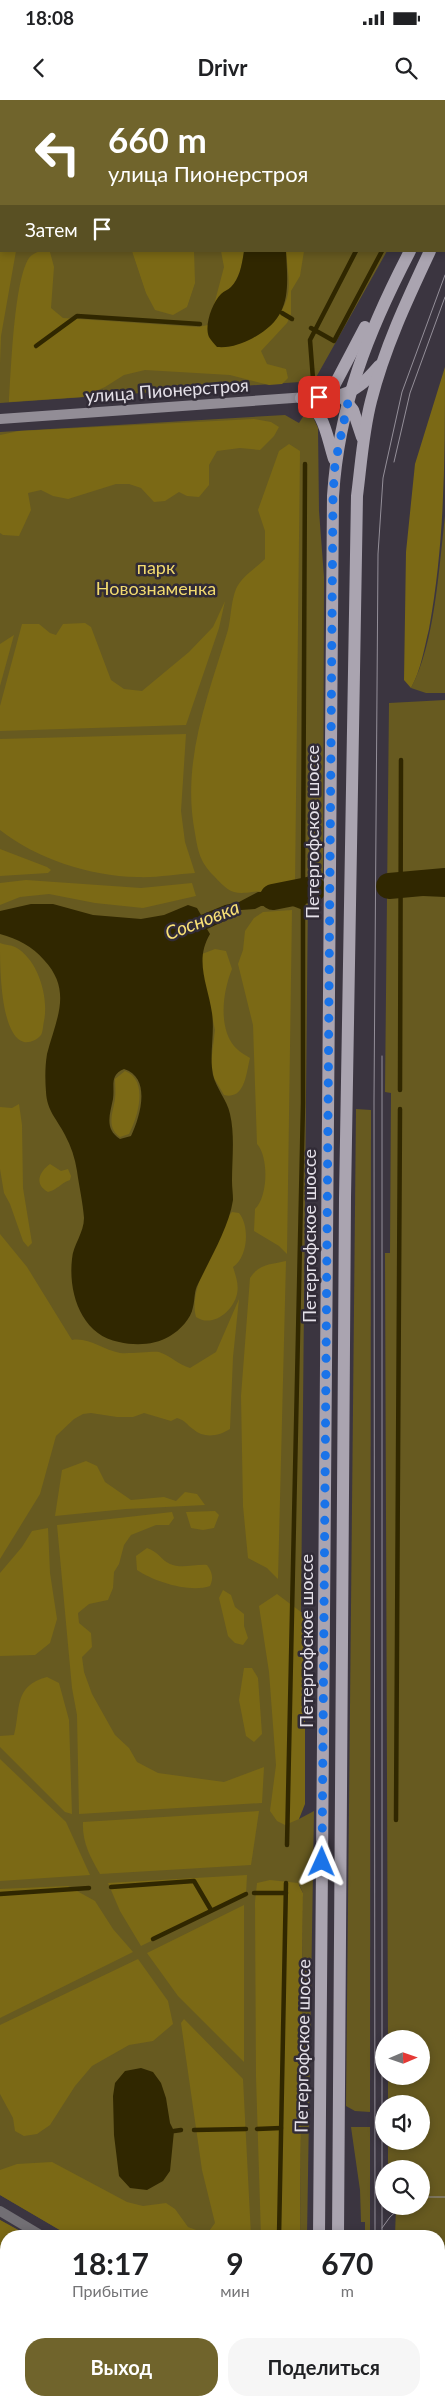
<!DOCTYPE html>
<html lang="ru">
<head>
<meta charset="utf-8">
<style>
  :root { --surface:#fff; --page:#f6f6f6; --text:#202124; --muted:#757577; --accent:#70642c }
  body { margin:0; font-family:Lato,sans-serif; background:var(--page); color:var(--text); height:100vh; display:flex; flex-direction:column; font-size:19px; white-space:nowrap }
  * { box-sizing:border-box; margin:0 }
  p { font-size:16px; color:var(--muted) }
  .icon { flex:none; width:28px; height:28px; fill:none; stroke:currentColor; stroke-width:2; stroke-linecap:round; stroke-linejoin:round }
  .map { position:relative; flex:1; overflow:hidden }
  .sheet { position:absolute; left:0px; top:2130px; width:445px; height:176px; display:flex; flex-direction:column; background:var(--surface); border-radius:20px 20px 0 0; box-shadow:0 2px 8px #0003 }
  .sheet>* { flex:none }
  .hud { position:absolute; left:0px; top:0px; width:445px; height:152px; box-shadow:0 2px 8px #0003; background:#70642c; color:#fff; overflow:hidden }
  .needle { width:32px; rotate:88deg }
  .fabs { position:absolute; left:375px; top:1930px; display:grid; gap:10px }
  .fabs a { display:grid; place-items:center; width:55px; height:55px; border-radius:50%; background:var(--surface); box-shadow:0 2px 8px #0003; font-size:25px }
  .pin { position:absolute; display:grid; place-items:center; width:42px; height:42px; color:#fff; margin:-21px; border-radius:10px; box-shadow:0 2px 8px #0006 }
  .me { position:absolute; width:55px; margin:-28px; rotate:1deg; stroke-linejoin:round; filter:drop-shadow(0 0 4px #0008) }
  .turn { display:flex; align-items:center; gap:18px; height:105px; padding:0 25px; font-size:22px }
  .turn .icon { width:65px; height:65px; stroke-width:2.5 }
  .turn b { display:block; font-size:35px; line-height:42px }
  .then { display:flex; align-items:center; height:48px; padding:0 25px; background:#0003; gap:10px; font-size:19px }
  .eta { display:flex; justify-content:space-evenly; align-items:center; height:85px; text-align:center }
  .eta b { font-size:30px; font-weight:700; line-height:35px }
  .primary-button { display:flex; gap:10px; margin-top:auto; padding:10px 25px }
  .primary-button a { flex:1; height:58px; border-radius:20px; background:var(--accent); color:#fff; font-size:20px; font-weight:700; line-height:58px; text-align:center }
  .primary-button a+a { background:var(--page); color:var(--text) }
  .status { display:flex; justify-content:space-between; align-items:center; height:35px; padding:0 25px; background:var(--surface); direction:ltr }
  .status svg { height:14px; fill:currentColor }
  header { display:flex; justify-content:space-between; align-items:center; height:65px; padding:0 25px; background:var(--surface); font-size:22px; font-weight:700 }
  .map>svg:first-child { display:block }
  .green { fill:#675a20 }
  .forest { fill:#7b6915 }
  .water { fill:#302700; fill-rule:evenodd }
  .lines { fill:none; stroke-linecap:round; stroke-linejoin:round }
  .stream { stroke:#302700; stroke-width:4.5 }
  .river { stroke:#302700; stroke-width:26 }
  .street { stroke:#726f74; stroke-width:10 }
  .secondary { stroke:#928d96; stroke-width:10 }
  .primary { stroke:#aaa4b0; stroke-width:12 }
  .tram { stroke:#948f99; stroke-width:1 }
  .route { stroke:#1a73e8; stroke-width:9; stroke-dasharray:0 16.2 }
  .labels { text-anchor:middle; stroke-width:5; stroke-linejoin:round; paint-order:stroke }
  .street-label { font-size:18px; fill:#e4e0e8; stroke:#312b36 }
  .park-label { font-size:18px; fill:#f2da6f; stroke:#312b36 }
  .water-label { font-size:19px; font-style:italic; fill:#fae176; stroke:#312b36 }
</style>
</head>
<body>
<div class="status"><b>18:08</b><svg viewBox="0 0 49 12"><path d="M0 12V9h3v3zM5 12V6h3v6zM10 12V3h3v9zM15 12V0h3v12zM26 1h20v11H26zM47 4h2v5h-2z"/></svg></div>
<header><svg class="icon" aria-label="back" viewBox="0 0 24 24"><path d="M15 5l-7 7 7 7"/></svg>Drivr<svg class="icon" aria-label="search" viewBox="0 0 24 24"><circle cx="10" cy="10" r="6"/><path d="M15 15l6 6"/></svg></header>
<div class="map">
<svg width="445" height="2306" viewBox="0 0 445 2306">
  <rect width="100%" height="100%" fill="#3b3540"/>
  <g class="green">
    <path d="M0 0H445V48L444 50V1H1V151H387L314 281 0 303Z"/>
    <path d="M285 315 299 323 304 315H312L318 328 319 411 324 477 323 790 308 791 299 1719 314 1711 307 2136H300L303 1793 299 1784 296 2136H70L0 2095V332Z"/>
    <path d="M445 416V593H426L411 588C435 544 439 466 445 416Z"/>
    <path d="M445 600V2306H394L393 2300H439V2136H395L396 2106H421V2069H388V2041H421V2004H388V1976H421V1939H388L385 1153H390L391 993 385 992 389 603Z"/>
    <path d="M356 1009 371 1010 370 2012 355 2011 346 2006Z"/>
    <path d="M351 2027H370V2136H365V2122H361L360 2090Z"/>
    <path d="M0 2120 29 2136H6V2300H293V2306H0Z"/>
  </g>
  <g class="forest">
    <path d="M0 0H59L1 1V151H16L1 236 0 264Z"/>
    <path d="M39 151 50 152 54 167 51 208 63 218 198 227 208 225 209 237 226 247C253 241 278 227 287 198 291 184 287 166 286 151H304L300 176 291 191V214L287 223 261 251 267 264 286 269 288 278 282 284 269 285 230 275 145 270 124 275 105 287 82 297 9 302C11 272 14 180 29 158 31 155 36 153 39 151Z"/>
    <path d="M132 151H194L195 183 187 207 173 215 155 210 146 193Z"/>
    <path d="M221 151H244C242 164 240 179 230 188 223 194 219 197 214 205L224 167Z"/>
    <path d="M445 267C445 356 445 442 429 529 424 549 421 570 411 588L404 580 406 452 415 364Z"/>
    <path d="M254 319 271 322 279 327 274 336 260 350 240 348 217 351 209 365V385L199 397 187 396 179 392 165 401 154 402 141 388 129 384H116L68 399 53 396 41 390 28 393 31 410 19 436 3 435 0 433V335L19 331Z"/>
    <path d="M289 344 300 351 295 786C280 797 270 790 252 792 232 795 228 791 214 776 200 762 198 752 195 733 181 662 208 596 228 530 231 517 231 501 236 489 241 477 256 468 265 459V431L258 410 279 351Z"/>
    <path d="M225 501 219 528 186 625 0 631V606L22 524H39L50 533 56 535 63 524 85 523 91 527 111 580 124 589 142 591 189 552 213 527Z"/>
    <path d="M14 535 0 586V544Z"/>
    <path d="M186 634 181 711 185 742 195 773C176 774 156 778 137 777 89 776 37 759 0 730V639Z"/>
    <path d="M0 749 47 767 51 770 48 773 0 776Z"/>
    <path d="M26 780 141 788 192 783 196 796 143 808 95 803 49 794 20 797 0 805V783Z"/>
    <path d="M292 810 287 1154 279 1146 254 1131 255 1109C268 1097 269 1057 257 1044L253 925 238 864 243 850 245 831 254 818 263 812Z"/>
    <path d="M0 843C5 845 11 845 15 847 38 859 49 897 44 921 43 925 43 932 41 935 37 940 30 943 24 942 0 936 0 865 0 843Z"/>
    <path d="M215 849 226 851 232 869C223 891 218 926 234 946 238 951 245 955 250 958 246 974 245 1000 224 995L214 978 211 963 215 930 202 871V854Z"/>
    <path d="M125 971C149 980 138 1017 129 1034L120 1037C106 1027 113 1013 115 999 116 993 115 985 115 979Z"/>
    <path d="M19 1004 22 1025 23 1088 32 1143 28 1147 23 1141 10 1104 4 1093 0 1069V1007L12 1008Z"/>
    <path d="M50 1064 61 1071 68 1069 71 1076 70 1080C61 1083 57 1090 48 1092 34 1084 39 1072 50 1064Z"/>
    <path d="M232 1112 239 1113C250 1126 248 1157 233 1167 236 1177 239 1184 237 1194 233 1212 212 1228 196 1217 188 1190 216 1145 227 1118Z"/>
    <path d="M0 1134 27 1167 72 1240C89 1237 103 1250 120 1253 130 1254 153 1251 159 1252 171 1256 179 1265 190 1268L216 1252 239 1199 233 1257 230 1329C219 1336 204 1339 193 1329 187 1325 185 1320 177 1318L171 1321 144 1313 133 1317H117L91 1313 83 1314 74 1319 56 1336 40 1394 0 1459Z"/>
    <path d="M286 1161 278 1479 267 1468 248 1458 243 1406 241 1296 250 1178C260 1163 270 1165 286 1161Z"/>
    <path d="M86 1361 97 1366 105 1382 131 1400 164 1397 176 1401 185 1392 197 1394 205 1405 126 1409 55 1416 62 1370Z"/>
    <path d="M215 1411 219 1415 214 1428 203 1430 191 1428 186 1412Z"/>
    <path d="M172 1412 174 1418 169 1425H156L131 1435 124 1445 119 1464 114 1472 113 1488 108 1500 89 1504 78 1513 79 1523 91 1533 92 1547 82 1557 84 1572 92 1594 115 1635 129 1648 137 1662 158 1673 224 1682 264 1667 262 1703 79 1714 77 1615 72 1588 57 1425Z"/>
    <path d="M48 1428 50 1473 57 1519 50 1543 35 1555 0 1556V1473L22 1447 32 1431Z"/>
    <path d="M147 1448C159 1452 161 1460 170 1464 181 1469 195 1464 207 1465 212 1472 214 1478 210 1486 190 1493 155 1482 137 1470L136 1456Z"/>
    <path d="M223 1490 231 1495 235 1507 244 1514V1526L248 1538 243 1545 235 1543 228 1536 219 1498Z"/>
    <path d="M277 1494 305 1515V1704L299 1719 285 1725 277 1721 270 1711 276 1665 269 1572 259 1506Z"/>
    <path d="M244 1568H252L258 1578 262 1634 254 1642 246 1636 239 1600Z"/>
    <path d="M47 1577 59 1583 69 1620 72 1714 65 1712 0 1647V1636L14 1635C21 1609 13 1586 47 1577Z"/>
    <path d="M0 1659 66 1722 90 1775 0 1781Z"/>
    <path d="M259 1711 251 1765 100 1774C90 1757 82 1742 83 1722Z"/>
    <path d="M247 1775 246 1794 141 1846 120 1811 108 1783Z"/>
    <path d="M270 1780 298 1783 303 1793 300 2136H261L256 1977 255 1802 257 1783Z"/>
    <path d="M68 1786 95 1801 113 1829 133 1852 0 1918V1789Z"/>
    <path d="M244 1805V1962L178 1896 147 1853Z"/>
    <path d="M138 1859 168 1901 173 1924 153 1941 129 1945 92 1966 75 1986 50 2025 37 2034 24 2036 15 2031 13 2018 0 1994V1925Z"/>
    <path d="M184 1919 243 1979 251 2136H70L0 2095V2070L17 2064 52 2062 127 2102 143 2106 166 2103 175 2109 188 2127 207 2134 215 2123 202 2070 181 1923Z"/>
    <path d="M0 2120 29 2136H6V2185H0Z"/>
    <path d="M0 2268H6V2300H191L192 2303 189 2306H0Z"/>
    <path d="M226 2300H255L264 2306H222Z"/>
  </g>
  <g class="water">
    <path d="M244 151H286C288 190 292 217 253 238 241 244 231 248 217 247 214 244 211 240 209 237 204 226 212 203 221 194 224 191 228 190 231 187 240 178 242 164 244 151Z"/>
    <path d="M304 782 307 791 313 789 303 810 290 805 261 806 255 809 241 810 231 818 207 829 210 834C194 861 208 885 212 913 215 934 209 954 213 975 216 988 227 1000 230 1014 235 1035 232 1059 232 1081 232 1087 233 1094 233 1100 229 1127 210 1159 198 1184 194 1191 195 1199 193 1207 191 1219 180 1230 170 1236 155 1245 136 1246 119 1242 82 1235 68 1194 72 1159 73 1145 84 1133 84 1118 83 1103 79 1086 77 1071 75 1058 71 1046 65 1035 57 1019 47 1011 46 992 45 980 45 966 47 954 56 919 73 891 44 860 32 846 18 839 0 834V811L31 804H53L93 815 141 819 164 815 188 805 197 808 201 815 225 805 239 802 258 792H286ZM124 969C152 978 140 1017 131 1036L120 1039C104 1029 110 1014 113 999 115 986 109 975 124 969Z"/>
    <path d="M434 783 441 786 445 783V797L400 795 399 784Z"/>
    <path d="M141 1968 153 1972 161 1983 166 1998 170 2023 174 2031 170 2071 163 2081 147 2090 130 2088 119 2076 114 2035 113 1996 115 1983 125 1971Z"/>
  </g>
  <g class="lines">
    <g class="stream">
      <path d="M436 1V0"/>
      <path d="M444 34 445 32"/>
      <path d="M282 213 292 219"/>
      <path d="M311 228 334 241 382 151"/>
      <path d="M36 246 77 216 200 224"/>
      <path d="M313 279 310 240 356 151"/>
      <path d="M303 786 305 364"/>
      <path d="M400 990 401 660"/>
      <path d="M396 1720 400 1009"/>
      <path d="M287 1745 303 1003V806"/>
      <path d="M111 1787 194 1781 211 1810"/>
      <path d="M254 1793H286"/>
      <path d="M0 1794 89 1788"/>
      <path d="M153 1839 246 1794"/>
      <path d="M257 2029 281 2028"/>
      <path d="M194 2030 246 2029"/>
      <path d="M174 2031 181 2030"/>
      <path d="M279 2136 286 1783"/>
    </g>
    <g class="river">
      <path d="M389 786 445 781"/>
      <path d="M273 797 313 789"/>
    </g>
    <path class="street" d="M0 2111 42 2136"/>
    <path class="secondary" d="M0 319 307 297"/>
    <g class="primary">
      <path d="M444 85 445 83"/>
      <path d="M444 123 445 120"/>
      <path d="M336 296C356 292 366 281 379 266"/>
      <path d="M319 297 334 286 365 227"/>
      <path d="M301 298C325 311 326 334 334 359"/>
      <path d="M345 300 353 310 362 337"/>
      <path d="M319 2136 333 396C339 304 368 232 410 151"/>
      <path d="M338 2136 345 1098 357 396C361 365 363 332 371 301 384 249 407 200 430 151"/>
      <path d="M316 2300V2306"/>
      <path d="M337 2306V2300"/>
    </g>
    <g class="tram">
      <path d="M394 362 410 293 445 197"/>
      <path d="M382 956V2136"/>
      <path d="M421 2097H445"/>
      <path d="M382 2128 390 2117 402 2106"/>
      <path d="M375 2136 374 1000 378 454 383 378 402 292 445 175"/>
      <path d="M439 2281 445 2280"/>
      <path d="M374 2306V2300"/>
      <path d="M388 2306 393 2300"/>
    </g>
  </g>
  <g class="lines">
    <path class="route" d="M319 297 336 296 348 302 335 364 333 396 322 1762"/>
  </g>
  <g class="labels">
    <g class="street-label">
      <text transform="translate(167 291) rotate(-4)" y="6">улица Пионерстроя</text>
      <text transform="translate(313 732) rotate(-90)" y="6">Петергофское шоссе</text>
      <text transform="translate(310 1136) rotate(-90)" y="6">Петергофское шоссе</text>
      <text transform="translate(307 1541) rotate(-90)" y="6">Петергофское шоссе</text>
      <text transform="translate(303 1946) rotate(-89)" y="6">Петергофское шоссе</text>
    </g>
    <g class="park-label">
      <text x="156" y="474">парк<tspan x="156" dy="21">Новознаменка</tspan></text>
    </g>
    <g class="water-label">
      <text transform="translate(202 820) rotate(-21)" y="7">Сосновка</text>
    </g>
  </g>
</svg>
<div class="fabs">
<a><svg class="needle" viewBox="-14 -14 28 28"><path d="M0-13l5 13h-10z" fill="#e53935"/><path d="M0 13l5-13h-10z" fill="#757577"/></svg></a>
<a><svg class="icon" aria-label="sound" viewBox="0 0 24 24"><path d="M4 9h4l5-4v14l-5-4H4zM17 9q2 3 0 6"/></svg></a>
<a><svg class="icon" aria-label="search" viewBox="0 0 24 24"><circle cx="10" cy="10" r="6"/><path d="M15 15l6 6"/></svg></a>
</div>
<div class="pin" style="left:319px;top:297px;background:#d93025"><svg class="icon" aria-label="arrive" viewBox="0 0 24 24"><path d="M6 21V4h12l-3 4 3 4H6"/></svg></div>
<svg class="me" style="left:322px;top:1762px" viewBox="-20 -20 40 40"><path d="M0-17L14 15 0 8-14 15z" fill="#1a73e8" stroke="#fff" stroke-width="4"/></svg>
<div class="hud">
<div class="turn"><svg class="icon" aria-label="left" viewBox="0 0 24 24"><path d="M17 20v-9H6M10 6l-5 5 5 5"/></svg><div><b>660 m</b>улица Пионерстроя</div></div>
<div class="then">Затем<svg class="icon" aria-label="arrive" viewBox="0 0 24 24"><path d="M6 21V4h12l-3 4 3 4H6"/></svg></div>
</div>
<section class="sheet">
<div class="eta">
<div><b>18:17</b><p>Прибытие</p></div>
<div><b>9</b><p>мин</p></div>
<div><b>670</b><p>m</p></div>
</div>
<div class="primary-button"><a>Выход</a><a>Поделиться</a></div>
</section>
</div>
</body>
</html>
